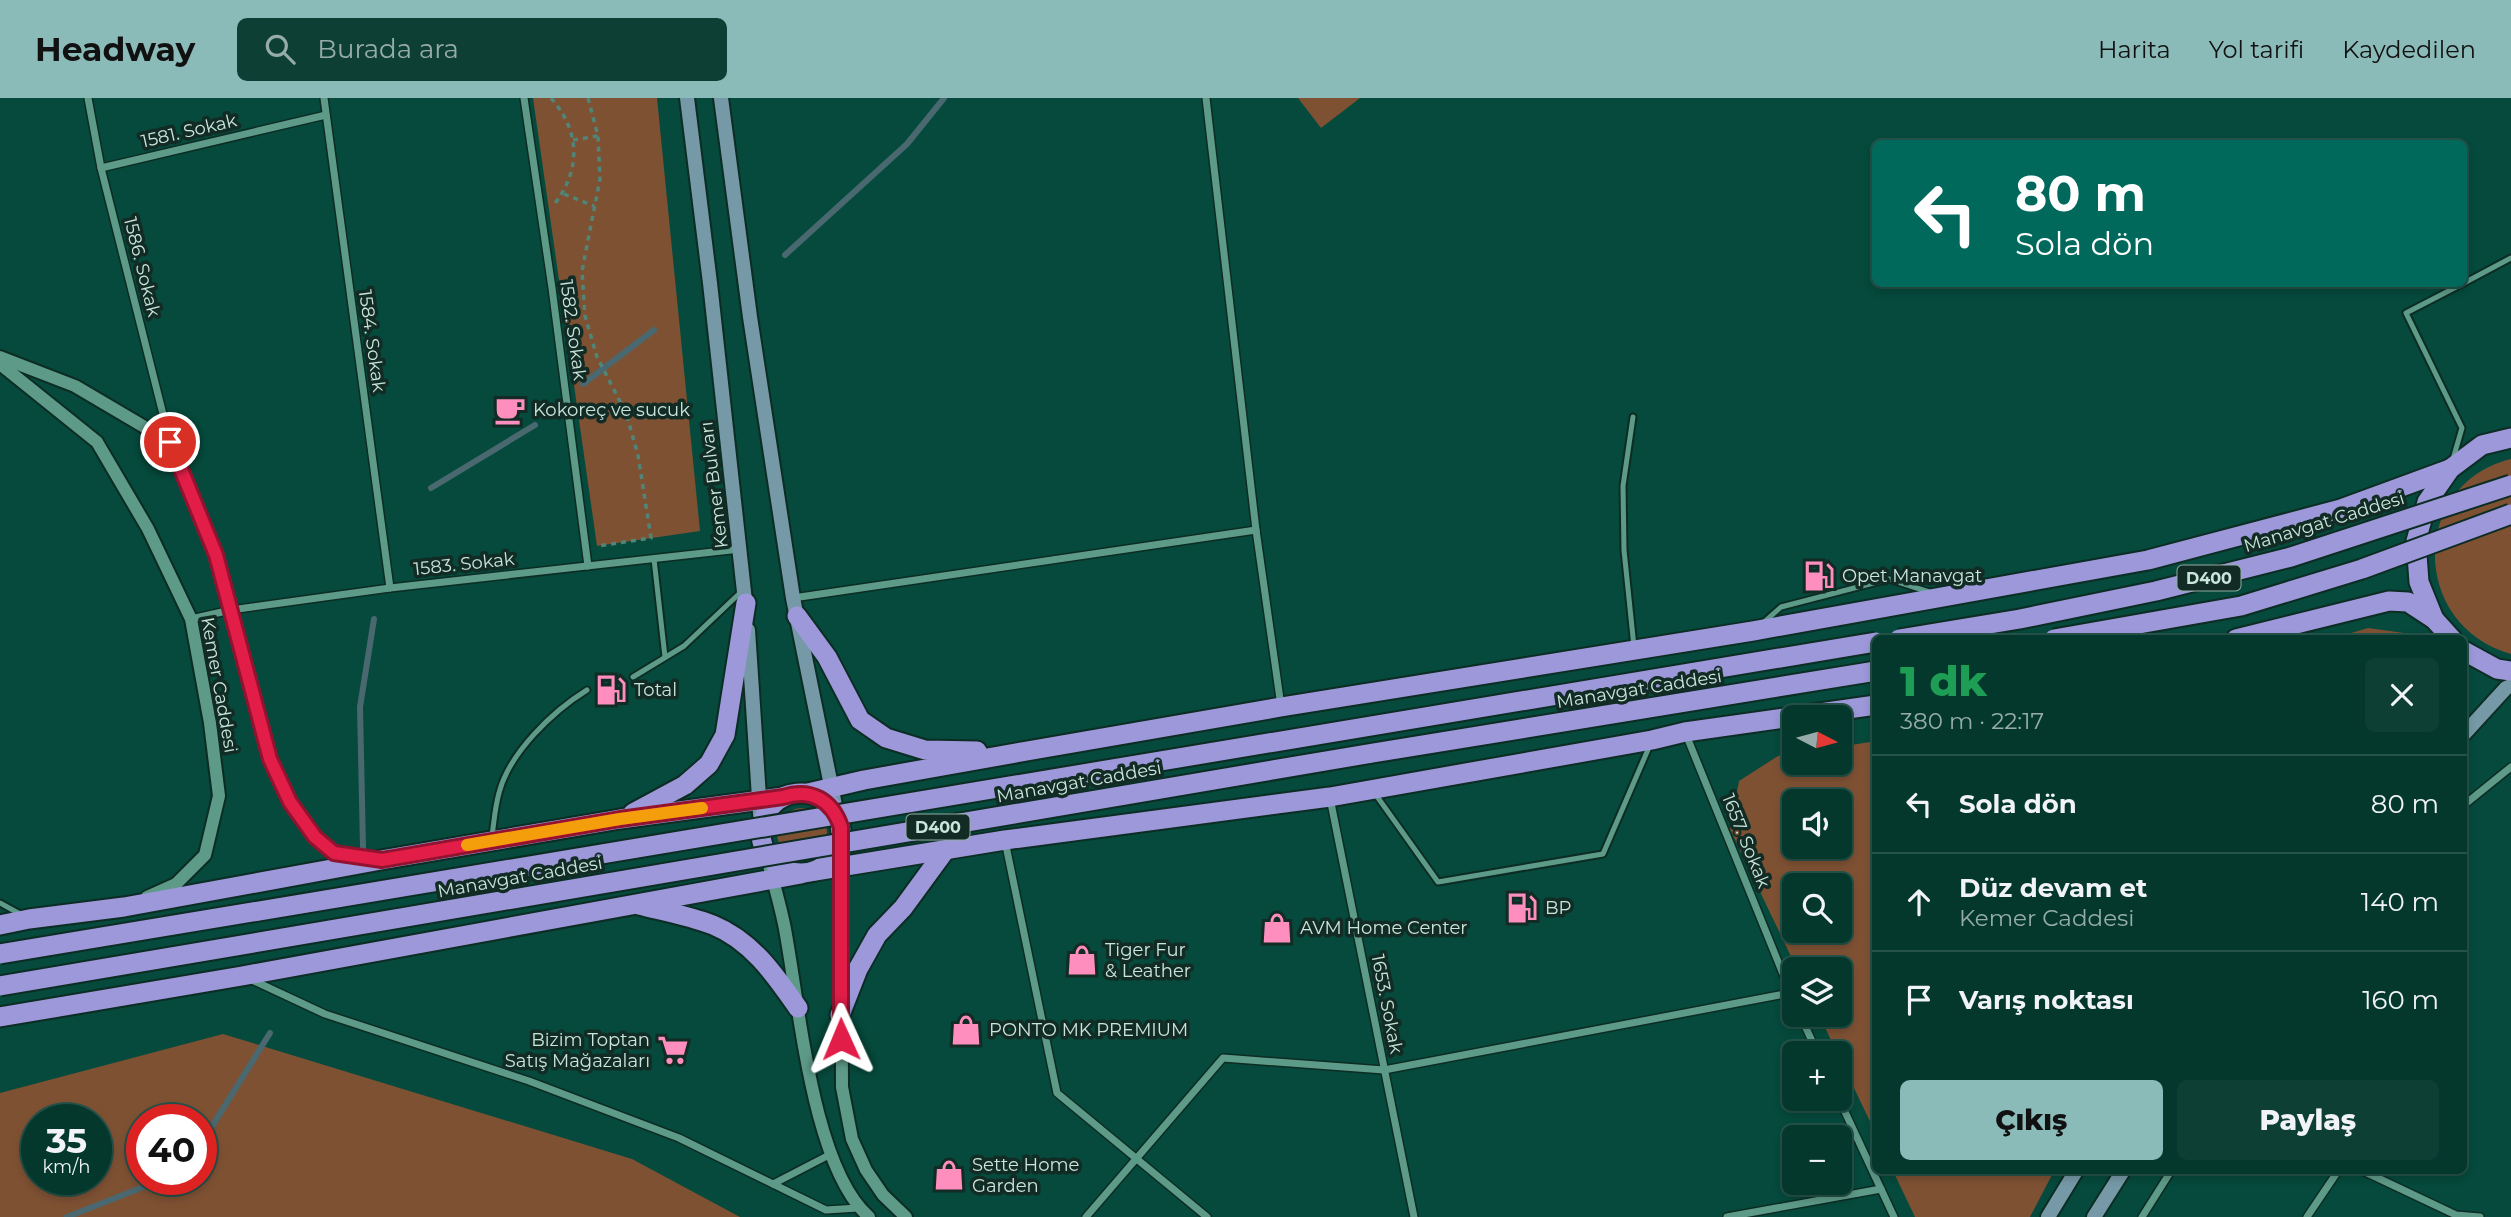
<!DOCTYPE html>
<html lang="tr">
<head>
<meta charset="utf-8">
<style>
  :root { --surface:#04382d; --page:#0d3f35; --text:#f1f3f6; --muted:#97acaa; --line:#255249; --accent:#8bbbb9 }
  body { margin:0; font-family:Montserrat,sans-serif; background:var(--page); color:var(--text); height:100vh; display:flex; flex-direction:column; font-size:26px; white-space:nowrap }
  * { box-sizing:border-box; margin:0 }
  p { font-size:23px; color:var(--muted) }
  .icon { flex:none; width:38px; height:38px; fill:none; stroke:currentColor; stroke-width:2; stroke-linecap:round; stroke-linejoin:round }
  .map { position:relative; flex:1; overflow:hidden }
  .panel { position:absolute; left:1872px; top:537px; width:595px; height:539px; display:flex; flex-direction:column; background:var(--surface); border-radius:10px; box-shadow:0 4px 10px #0003,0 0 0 2px var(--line) }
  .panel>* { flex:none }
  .banner { position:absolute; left:1872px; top:42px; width:595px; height:147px; border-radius:10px; box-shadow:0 4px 10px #0003,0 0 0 2px var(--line); background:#00695c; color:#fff; overflow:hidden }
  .needle { width:46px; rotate:96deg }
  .controls { position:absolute; left:1782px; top:607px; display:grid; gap:14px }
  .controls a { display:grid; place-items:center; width:70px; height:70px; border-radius:10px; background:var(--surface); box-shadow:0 4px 10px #0003,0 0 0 2px var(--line); font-size:35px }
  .speed { position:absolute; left:21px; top:1006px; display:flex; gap:14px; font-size:35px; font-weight:700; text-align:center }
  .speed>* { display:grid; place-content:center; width:91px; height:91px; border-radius:50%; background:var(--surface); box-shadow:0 4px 10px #0003,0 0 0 2px var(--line); line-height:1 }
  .speed small { font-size:18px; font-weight:400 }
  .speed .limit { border:10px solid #d22; background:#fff; color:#111 }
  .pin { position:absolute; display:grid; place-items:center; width:60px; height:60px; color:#fff; margin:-30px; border:4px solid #fff; border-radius:50%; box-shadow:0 2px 7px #0007 }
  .me { position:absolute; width:77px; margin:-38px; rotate:359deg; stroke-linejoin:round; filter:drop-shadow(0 0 5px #0008) }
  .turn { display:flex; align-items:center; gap:24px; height:147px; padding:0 28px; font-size:32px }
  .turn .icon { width:91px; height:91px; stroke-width:2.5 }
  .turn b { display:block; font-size:49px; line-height:60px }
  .round { display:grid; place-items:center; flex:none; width:74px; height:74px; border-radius:10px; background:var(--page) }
  .summary { display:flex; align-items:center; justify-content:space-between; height:119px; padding:0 28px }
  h1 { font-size:42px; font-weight:800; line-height:52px; color:#1e9e55 }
  .action { display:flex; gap:14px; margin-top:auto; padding:14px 28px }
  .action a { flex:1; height:80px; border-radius:10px; background:var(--accent); color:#111; font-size:28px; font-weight:800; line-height:80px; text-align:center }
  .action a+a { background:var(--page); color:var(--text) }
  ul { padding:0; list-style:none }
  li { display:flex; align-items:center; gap:21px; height:98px; padding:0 28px; border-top:2px solid var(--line) }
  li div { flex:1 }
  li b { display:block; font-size:26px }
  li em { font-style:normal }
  header { display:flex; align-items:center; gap:42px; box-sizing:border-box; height:98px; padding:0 35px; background:var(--accent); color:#111 }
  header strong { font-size:33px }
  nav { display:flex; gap:38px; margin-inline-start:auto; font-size:24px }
  .search { width:490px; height:63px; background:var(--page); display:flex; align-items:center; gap:18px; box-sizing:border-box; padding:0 24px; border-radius:10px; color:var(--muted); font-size:26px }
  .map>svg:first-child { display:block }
  .green { fill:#7e5133; fill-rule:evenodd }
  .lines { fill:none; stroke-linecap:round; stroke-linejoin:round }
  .stream { stroke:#4a6870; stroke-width:6 }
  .service-casing { stroke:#0c2c24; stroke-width:9 }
  .minor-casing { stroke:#0c2c24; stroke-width:10 }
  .tertiary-casing { stroke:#0c2c24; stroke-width:16 }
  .secondary-casing { stroke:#0c2c24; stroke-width:18 }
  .trunk-casing { stroke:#0c2c24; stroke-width:23 }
  .path { stroke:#508679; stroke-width:3.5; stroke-dasharray:5 5; stroke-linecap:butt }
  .service { stroke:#5e9a88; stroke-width:5 }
  .minor { stroke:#5e9a88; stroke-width:7 }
  .tertiary { stroke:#5e9a88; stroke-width:12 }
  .secondary { stroke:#7599a6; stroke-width:14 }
  .trunk { stroke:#9c98d9; stroke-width:19 }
  .trunk-bridge-casing { stroke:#0c2c24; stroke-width:23; stroke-linecap:butt }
  .trunk-bridge { stroke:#9c98d9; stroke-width:19 }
  .route-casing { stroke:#92132f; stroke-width:18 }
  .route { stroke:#e11d48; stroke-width:12 }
  .slow { stroke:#f59e0b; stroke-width:12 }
  .labels { text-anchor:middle; stroke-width:7; stroke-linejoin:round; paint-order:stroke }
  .shield { fill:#122b24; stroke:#92aea5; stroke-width:2 }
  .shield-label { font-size:16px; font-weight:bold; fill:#c9e6dc }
  .street-label { font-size:18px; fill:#c9e6dc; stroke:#122b24 }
  .poi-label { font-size:18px; fill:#c9e6dc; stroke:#122b24; text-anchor:start }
</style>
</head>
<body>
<header>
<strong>Headway</strong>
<div class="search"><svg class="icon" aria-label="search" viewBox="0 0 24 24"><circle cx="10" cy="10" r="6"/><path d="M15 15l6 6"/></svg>Burada ara</div>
<nav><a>Harita</a><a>Yol tarifi</a><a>Kaydedilen</a></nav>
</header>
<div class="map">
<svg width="2511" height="1119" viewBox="0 0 2511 1119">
  <rect width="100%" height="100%" fill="#054a3c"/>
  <g class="green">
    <path d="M533 0H657L700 433 597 448Z"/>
    <path d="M1298 0H1360L1321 30Z"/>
    <path d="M2511 361V556C2410 528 2409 386 2511 361Z"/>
    <path d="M2368 530 2404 535 2405 541H2331Z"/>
    <path d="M1876 643V1036L1819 917H1839V872L1797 871 1730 731 1739 683 1778 658 1794 655V665H1839V649ZM1794 704H1839V749H1794ZM1794 788H1839V833H1794Z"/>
    <circle cx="802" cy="735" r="25"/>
    <path d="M223 936 632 1061 740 1119H0V995ZM37 1022H96V1082H37ZM201 1022V1082H142V1022Z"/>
    <path d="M1893 1073H2054L2030 1119H1915Z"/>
  </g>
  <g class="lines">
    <g class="stream">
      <path d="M785 157 907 46 944 0"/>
      <path d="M583 286 654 232"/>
      <path d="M431 390 535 327"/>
      <path d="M363 749 360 609 374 521"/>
      <path d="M201 1046 270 935"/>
      <path d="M67 1119 161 1082"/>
    </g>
    <g class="service-casing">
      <g id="service">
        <path d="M2464 185 2511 160"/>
        <path d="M1633 319 1623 388 1624 452 1634 549"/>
        <path d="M2453 361 2462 330 2406 215 2462 186"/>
        <path d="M654 461 665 559"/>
        <path d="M1764 524 1781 509 1889 481 1929 494"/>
        <path d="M633 579 684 548 742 493"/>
        <path d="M1376 697 1438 784 1603 756 1650 647"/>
        <path d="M492 738C494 724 495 709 499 695 509 655 553 613 587 592"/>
        <path d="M0 805 20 816"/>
      </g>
    </g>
    <g class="minor-casing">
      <g id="minor">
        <path d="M88 0 101 70 170 344"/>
        <path d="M324 0 390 490"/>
        <path d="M524 0 552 190 588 468"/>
        <path d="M1206 0 1256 432 1281 608"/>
        <path d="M101 70 326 17"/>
        <path d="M793 500 1256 432"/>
        <path d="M191 521 231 512 390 490 740 451"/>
        <path d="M1685 634 1794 903"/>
        <path d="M1330 700 1414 1119"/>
        <path d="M2464 707 2511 669"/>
        <path d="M1005 743 1057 995 1207 1119"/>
        <path d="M252 882 325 916 529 983 679 1040 826 1112 858 1110"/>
        <path d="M1800 917 1818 956"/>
        <path d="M1839 1001 1894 1119"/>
        <path d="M2363 1073 2456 1117 2480 1119"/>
        <path d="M773 1086 831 1056"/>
        <path d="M1086 1119 1223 960 1384 972 1790 895"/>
        <path d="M1727 1119 1881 1091"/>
        <path d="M2142 1119 2171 1073"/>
        <path d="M2307 1119 2338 1073"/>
      </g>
    </g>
    <g class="tertiary-casing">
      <g id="tertiary">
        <path d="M0 259 75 288 170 344 216 457 270 661 290 704 315 739 334 755 367 760"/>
        <path d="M0 266 97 344 148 431 191 521 210 625 219 698 205 757 176 786 147 799"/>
        <path d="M762 743C770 771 778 798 784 826 799 901 811 1068 869 1119"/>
        <path d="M841 743 842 989 852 1041 866 1072 883 1097 906 1119"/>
      </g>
    </g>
    <g class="secondary-casing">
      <g id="secondary">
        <path d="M687 0 710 185 746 512"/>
        <path d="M721 0 750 219 793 500 837 717"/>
        <path d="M748 532 761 730"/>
        <path d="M2464 636 2506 590 2511 588"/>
        <path d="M2048 1119 2076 1073"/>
        <path d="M2094 1119 2123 1073"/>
      </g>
    </g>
    <g class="trunk-casing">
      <g id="trunk">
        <path d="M797 518 827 559 860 622 886 640 925 652 977 653"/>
        <path d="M2434 521 2419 484 2416 443 2427 404 2450 371 2482 347 2511 340"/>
        <path d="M2236 541 2389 503 2408 504 2434 521 2452 541"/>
        <path d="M2464 553 2497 571 2511 573"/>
        <path d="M808 695 864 682 1027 653 1281 609 1753 533 2148 462 2341 411 2450 371"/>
        <circle cx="801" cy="735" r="40"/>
        <path d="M633 715 685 687 709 666 725 637 746 505"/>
        <path d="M815 773 1005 742 1330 699 1652 642 1685 634 1876 607"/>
        <path d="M639 807C663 813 690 818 713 827 752 843 775 877 798 910"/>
        <path d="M0 827 29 821 124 809 381 762 620 721 783 699"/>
        <path d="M840 917 858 871 877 837 903 810 944 754"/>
        <path d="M0 919 242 878 801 776"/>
      </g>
    </g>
    <g class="path">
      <path d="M551 0C581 34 581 73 553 108"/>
      <path d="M588 0 598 38 600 81 582 173 585 218 597 259 626 315 638 357 651 440 598 448"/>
      <path d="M573 42 598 38"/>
      <path d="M564 96 594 108"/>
    </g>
    <use href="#service" class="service"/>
    <use href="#minor" class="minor"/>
    <use href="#tertiary" class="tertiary"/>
    <use href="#secondary" class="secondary"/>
    <use href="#trunk" class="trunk"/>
    <g class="trunk-bridge-casing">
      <g id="trunk-bridge">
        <path d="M1899 541 2020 521 2156 493 2291 459 2511 387"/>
        <path d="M2054 541 2241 508 2362 471 2511 416"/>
        <path d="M0 856 1876 544"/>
        <path d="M0 888 1373 655 1876 573"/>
      </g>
    </g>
    <use href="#trunk-bridge" class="trunk-bridge"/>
  </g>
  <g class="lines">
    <g class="route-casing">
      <path id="route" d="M170 344 216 457 270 661 290 704 315 739 334 755 382 762 620 721 783 699C811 690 832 702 841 729V941"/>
    </g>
    <use href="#route" class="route"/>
    <path class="slow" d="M467 747 620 721 702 710"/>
  </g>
  <defs>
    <g id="cafe-bare" transform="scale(2.415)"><path d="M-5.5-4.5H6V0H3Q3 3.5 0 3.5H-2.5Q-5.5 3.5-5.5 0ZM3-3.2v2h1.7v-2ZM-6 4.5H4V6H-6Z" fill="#fd8ebe" stroke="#122b24" stroke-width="2.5" paint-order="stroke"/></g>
    <g id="fuel-bare" transform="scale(2.415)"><path d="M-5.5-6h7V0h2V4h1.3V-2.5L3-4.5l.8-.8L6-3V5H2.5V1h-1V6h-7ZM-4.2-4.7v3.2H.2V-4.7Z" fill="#fd8ebe" stroke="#122b24" stroke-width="2.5" paint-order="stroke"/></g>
    <g id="shop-bare" transform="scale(2.415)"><path d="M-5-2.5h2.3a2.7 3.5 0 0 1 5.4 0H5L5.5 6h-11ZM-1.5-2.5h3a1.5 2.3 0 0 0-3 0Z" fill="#fd8ebe" stroke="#122b24" stroke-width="2.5" paint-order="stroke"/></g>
    <g id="supermarket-bare" transform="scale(2.415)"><path d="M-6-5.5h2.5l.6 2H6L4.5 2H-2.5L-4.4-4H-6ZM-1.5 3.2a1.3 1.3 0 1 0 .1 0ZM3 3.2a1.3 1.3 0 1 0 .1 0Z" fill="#fd8ebe" stroke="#122b24" stroke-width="2.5" paint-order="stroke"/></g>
  </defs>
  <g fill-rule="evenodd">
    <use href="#cafe-bare" x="510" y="312"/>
    <use href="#fuel-bare" x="1819" y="478"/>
    <use href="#fuel-bare" x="611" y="592"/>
    <use href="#fuel-bare" x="1522" y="810"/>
    <use href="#shop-bare" x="1277" y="830"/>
    <use href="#shop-bare" x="1082" y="862"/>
    <use href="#shop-bare" x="966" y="932"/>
    <use href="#supermarket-bare" x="673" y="952"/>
    <use href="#shop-bare" x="949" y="1077"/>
  </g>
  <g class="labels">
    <g class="shield">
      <rect x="2177.5" y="467.5" width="63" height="25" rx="5"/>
      <rect x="906.5" y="716.5" width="63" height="25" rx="5"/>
    </g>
    <g class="shield-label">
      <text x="2209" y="486">D400</text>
      <text x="938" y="735">D400</text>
    </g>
    <g class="street-label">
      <text transform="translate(189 33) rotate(-13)" y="6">1581. Sokak</text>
      <text transform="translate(142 169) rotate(76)" y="6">1586. Sokak</text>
      <text transform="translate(573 232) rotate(82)" y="6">1582. Sokak</text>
      <text transform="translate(372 243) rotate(82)" y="6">1584. Sokak</text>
      <text transform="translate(714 387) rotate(-97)" y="6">Kemer Bulvarı</text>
      <text transform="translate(2324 424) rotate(-17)" y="6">Manavgat Caddesi</text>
      <text transform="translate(464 466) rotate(-6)" y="6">1583. Sokak</text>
      <text transform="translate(219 587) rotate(80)" y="6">Kemer Caddesi</text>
      <text transform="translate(1639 591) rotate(-9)" y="6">Manavgat Caddesi</text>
      <text transform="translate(1079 684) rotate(-10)" y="6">Manavgat Caddesi</text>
      <text transform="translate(1746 743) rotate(68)" y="6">1657. Sokak</text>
      <text transform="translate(520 779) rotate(-10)" y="6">Manavgat Caddesi</text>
      <text transform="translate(1387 906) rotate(79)" y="6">1653. Sokak</text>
    </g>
    <g class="poi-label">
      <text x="533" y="318">Kokoreç ve sucuk</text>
      <text x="1842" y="484">Opet Manavgat</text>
      <text x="634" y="598">Total</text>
      <text x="1545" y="816">BP</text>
      <text x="1300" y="836">AVM Home Center</text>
      <text x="1105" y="858">Tiger Fur<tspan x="1105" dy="21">&amp; Leather</tspan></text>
      <text x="989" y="938">PONTO MK PREMIUM</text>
      <text x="650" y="948" text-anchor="end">Bizim Toptan<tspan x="650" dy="21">Satış Mağazaları</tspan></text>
      <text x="972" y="1073">Sette Home<tspan x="972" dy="21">Garden</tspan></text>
    </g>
  </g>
</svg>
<div class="controls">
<a><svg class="needle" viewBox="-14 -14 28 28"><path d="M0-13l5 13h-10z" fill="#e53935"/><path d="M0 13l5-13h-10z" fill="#97acaa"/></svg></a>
<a><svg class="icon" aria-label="sound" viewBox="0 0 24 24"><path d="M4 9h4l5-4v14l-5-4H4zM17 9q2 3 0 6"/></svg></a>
<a><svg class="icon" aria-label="search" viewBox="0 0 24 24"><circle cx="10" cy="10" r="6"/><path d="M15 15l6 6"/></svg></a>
<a><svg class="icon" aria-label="layers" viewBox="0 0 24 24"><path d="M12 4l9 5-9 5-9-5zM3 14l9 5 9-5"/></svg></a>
<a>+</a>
<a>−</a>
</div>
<div class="speed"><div>35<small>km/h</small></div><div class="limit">40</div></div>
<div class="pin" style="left:170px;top:344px;background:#d93025"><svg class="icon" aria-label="arrive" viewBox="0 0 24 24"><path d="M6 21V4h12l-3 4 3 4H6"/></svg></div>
<svg class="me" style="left:841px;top:941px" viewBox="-20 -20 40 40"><path d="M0-17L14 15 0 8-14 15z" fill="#e11d48" stroke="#fff" stroke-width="4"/></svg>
<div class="banner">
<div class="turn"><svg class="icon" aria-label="left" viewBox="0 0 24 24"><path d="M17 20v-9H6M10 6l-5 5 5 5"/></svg><div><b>80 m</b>Sola dön</div></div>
</div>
<section class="panel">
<div class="summary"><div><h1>1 dk</h1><p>380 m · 22:17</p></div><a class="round"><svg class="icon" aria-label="close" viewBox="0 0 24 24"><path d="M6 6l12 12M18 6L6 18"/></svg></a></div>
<ul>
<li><svg class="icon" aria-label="left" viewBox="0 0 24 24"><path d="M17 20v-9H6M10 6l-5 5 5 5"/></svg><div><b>Sola dön</b></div><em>80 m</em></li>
<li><svg class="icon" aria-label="ahead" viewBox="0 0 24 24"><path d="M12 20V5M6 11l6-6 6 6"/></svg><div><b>Düz devam et</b><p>Kemer Caddesi</p></div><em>140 m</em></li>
<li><svg class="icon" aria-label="arrive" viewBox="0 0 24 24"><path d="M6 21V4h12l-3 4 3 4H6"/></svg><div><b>Varış noktası</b></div><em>160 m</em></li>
</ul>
<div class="action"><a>Çıkış</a><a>Paylaş</a></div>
</section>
</div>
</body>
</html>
